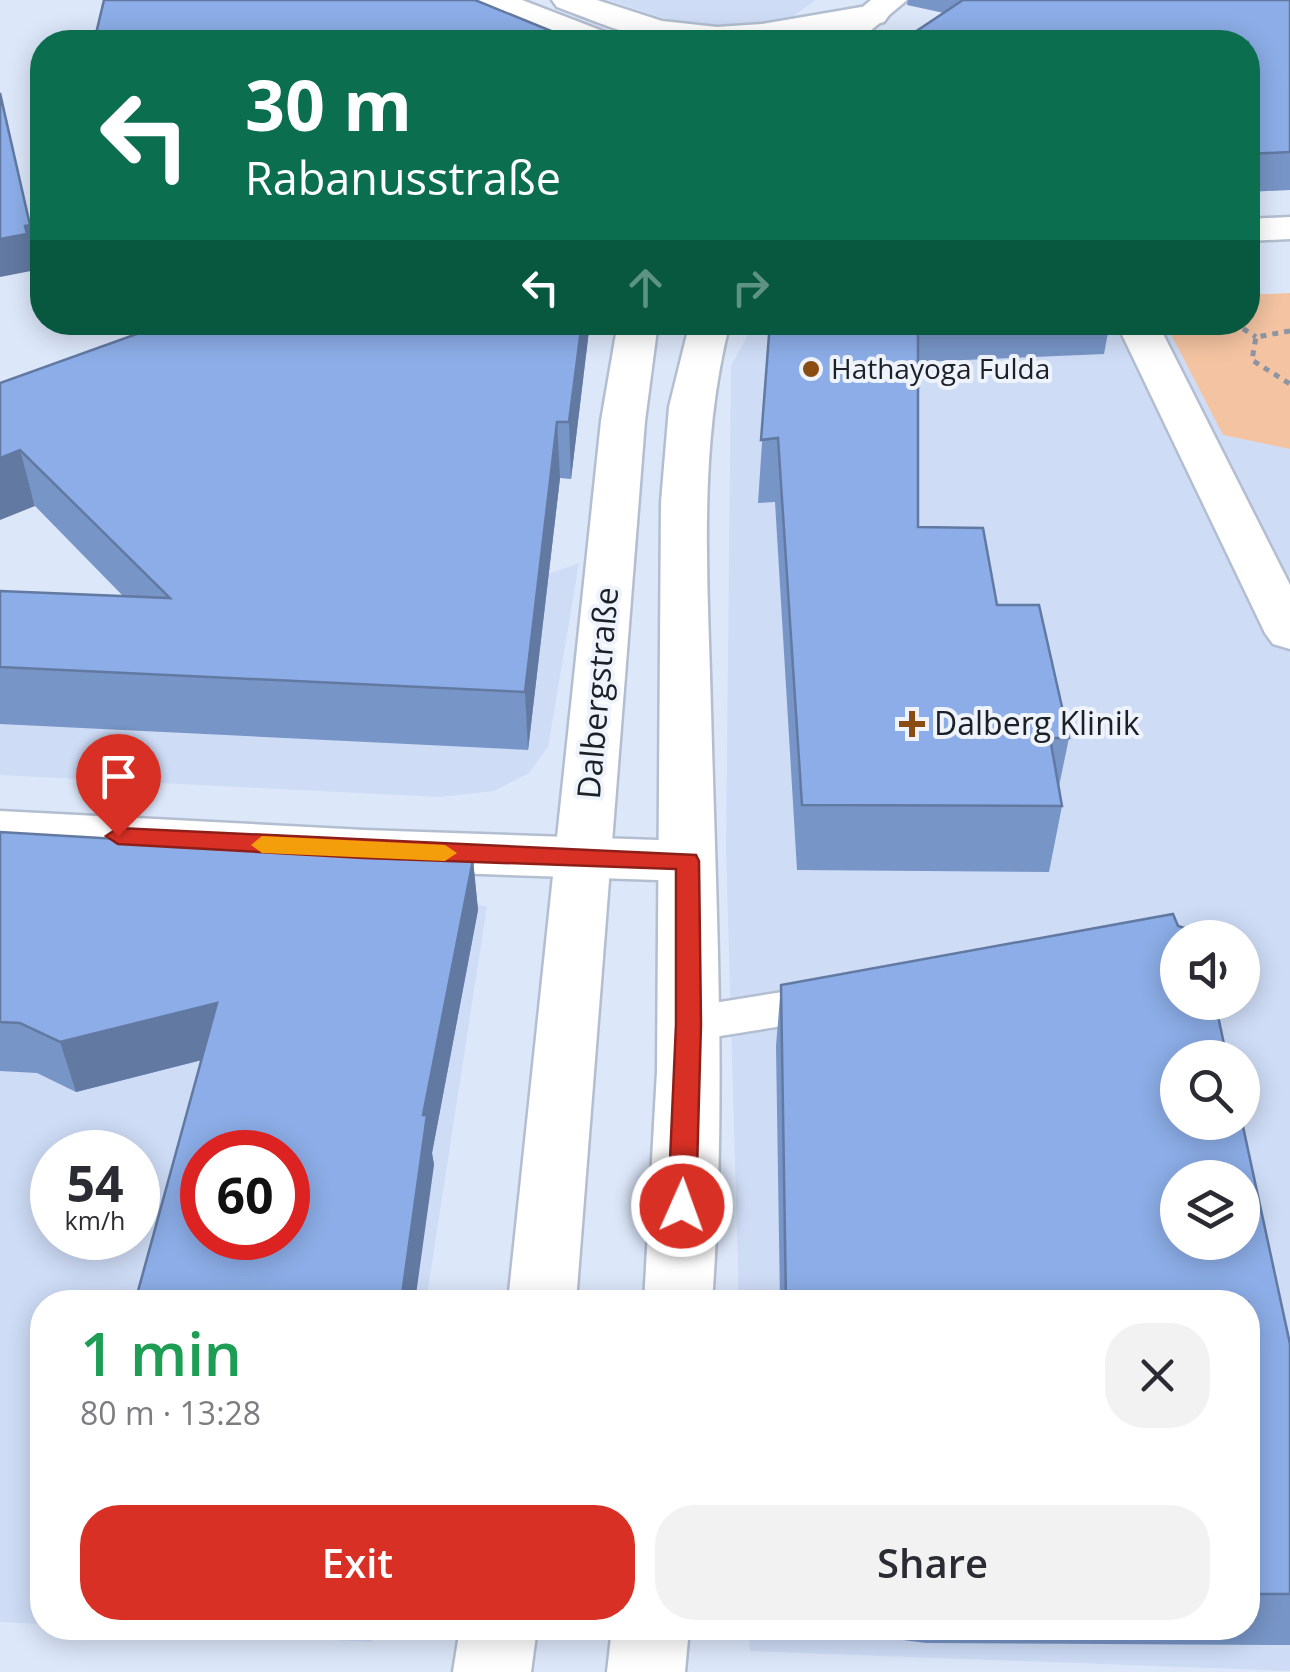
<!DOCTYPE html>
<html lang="en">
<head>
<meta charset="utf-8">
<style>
  :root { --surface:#fff; --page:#f2f2f3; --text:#2b2b33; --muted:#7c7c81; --accent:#d93025 }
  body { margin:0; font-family:"Open Sans",sans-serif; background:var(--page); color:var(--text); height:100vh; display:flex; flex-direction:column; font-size:38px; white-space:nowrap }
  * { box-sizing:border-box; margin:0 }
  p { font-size:32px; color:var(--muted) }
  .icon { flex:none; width:55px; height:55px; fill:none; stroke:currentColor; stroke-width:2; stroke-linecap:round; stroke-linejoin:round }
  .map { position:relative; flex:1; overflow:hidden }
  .details { position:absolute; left:30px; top:1290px; width:1230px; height:350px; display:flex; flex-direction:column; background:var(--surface); border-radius:40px; box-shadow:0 5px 25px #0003 }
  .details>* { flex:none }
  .guide { position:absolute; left:30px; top:30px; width:1230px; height:305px; border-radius:40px; box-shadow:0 5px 25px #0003; background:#0b6e4f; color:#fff; overflow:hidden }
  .buttons { position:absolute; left:1160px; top:920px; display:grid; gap:20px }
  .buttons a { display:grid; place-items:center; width:100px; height:100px; border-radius:50%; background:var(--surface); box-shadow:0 5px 25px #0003; font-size:50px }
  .speed { position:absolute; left:30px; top:1130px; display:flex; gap:20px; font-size:50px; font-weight:700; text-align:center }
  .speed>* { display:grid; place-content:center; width:130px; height:130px; border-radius:50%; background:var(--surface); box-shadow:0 5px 25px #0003; line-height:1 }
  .speed small { font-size:25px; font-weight:400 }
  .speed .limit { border:15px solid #d22; background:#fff; color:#111 }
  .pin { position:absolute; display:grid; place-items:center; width:85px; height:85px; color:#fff; margin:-102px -42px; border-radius:50% 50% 50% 0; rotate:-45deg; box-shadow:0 0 10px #0007 }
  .pin .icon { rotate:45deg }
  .me { position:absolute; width:110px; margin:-55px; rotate:2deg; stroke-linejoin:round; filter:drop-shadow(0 0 8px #0008) }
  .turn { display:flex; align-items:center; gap:35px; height:210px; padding:0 50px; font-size:45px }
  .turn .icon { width:130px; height:130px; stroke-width:2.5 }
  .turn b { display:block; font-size:70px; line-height:85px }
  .lanes { display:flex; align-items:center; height:95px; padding:0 50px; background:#0003; justify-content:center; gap:50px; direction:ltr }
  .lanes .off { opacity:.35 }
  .round { display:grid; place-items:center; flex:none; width:105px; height:105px; border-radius:40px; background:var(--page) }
  .head { display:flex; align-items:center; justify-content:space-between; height:170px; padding:0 50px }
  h1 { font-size:60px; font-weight:600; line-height:75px; color:#1e9e55 }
  .button { display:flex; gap:20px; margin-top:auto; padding:20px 50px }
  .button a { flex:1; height:115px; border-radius:40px; background:var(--accent); color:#fff; font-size:40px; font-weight:600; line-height:115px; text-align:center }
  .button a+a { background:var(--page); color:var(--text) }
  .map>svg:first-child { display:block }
  .built { fill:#cedcf6; fill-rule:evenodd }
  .green { fill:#f4c4a2 }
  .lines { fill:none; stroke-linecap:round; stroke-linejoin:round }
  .lane-casing { stroke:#b3bed0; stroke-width:5 }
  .street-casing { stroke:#b3bed0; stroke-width:5 }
  .primary-casing { stroke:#b3bed0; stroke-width:5 }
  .path { stroke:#8d95a3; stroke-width:5; stroke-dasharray:6 6; stroke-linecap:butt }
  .lane { fill:#fff; fill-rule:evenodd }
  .street { fill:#fff; fill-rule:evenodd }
  .primary { fill:#fff; fill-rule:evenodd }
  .wall { fill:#7895c7; fill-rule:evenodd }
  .shaded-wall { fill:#6279a2 }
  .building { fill:#8cade7; stroke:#6279a2; stroke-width:2.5; fill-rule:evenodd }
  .route { fill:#d93025; stroke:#8d1f18; stroke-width:2.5 }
  .slow { fill:#f59e0b }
  .poi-dot { fill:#8b4c13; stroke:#eff4fc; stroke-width:4 }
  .labels { text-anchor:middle; stroke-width:8; stroke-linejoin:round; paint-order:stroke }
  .far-poi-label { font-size:28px; fill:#1c2027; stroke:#eff4fc; text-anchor:start }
  .street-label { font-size:32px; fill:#1c2027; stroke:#eff4fc }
  .poi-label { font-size:32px; fill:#1c2027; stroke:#eff4fc; text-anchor:start }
</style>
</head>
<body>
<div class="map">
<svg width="1290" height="1672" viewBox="0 0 1290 1672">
  <rect width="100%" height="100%" fill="#dce7fa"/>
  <g class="built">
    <path d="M608 0H816L782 24 729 30 689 26Z"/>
    <path d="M754 323H1165L1223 435 1290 449V1671L750 1651 749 1628H1248V1302H739L726 850 731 366ZM1178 938H1242V1002H1178ZM1178 1058H1242V1122H1178ZM1178 1178H1242V1242H1178Z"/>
    <path d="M579 563 548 747 529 773 494 791 439 797 0 775V614L548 574Z"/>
    <path d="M0 876 487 906 426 1302H42V1624L0 1622ZM52 1152H138V1238H52ZM202 1152H288V1238H202Z"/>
    <path d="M101 1628H374L372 1642Z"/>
  </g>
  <path class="green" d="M1290 293V449L1223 435 1165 323 1248 322V295Z"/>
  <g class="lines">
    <g class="lane-casing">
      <path id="lane" d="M833 984 848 989 855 1001 848 1013 833 1018 689 1041 674 1036 667 1024 674 1012 689 1007Z"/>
    </g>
    <g class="street-casing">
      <g id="street">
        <path d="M478 0H522L613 35 617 42H573L483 7Z"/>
        <path d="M552 0H597L662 21 717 27 762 24 873 5 884 8 889 15 884 22 873 25C806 36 735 52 667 42 629 36 592 20 557 7Z"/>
        <path d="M1290 217V239L1248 241V219Z"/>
        <path d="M1116 322H1157L1290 585V649L1273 644 1265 633Z"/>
        <path d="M0 811 364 830 687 841 707 847 715 861 707 875 687 881 364 870 0 849Z"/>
      </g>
    </g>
    <g class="primary-casing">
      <g id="primary">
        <path d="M871 0H907L857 42H821Z"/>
        <path d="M618 322H658L645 421 576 1302H508L601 421Z"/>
        <path d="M690 322H730C697 449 708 580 711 709 716 906 727 1105 712 1302H644L657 1071 661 502 669 407Z"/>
        <path d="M460 1628H537L531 1672H453Z"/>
        <path d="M612 1628H689L685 1672H607Z"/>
      </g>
    </g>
    <g class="path">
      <path d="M1233 322 1256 337"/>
      <path d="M1290 331 1256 337 1252 360 1290 384"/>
    </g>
    <use href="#lane" class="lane"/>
    <use href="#street" class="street"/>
    <use href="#primary" class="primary"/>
  </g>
  <g class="wall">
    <path d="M908 0H1290V190L1248 192V42L944 13 907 5Z"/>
    <path d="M590 322 571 479 560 478 528 750 0 724V591L123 596 35 506 0 383Z"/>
    <path d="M770 322H1110L1104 354 918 362V527L997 605 1069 738 1059 786 1062 806 1049 872 797 870 775 502 758 503Z"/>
    <path d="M0 832 473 860 478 910 432 1153 434 1165 202 1060 76 1092 37 1073 0 1071Z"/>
    <path d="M1173 914 1178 926 1194 931 1198 928 1200 938H1178V1002H1215L1227 1058H1178V1122H1242L1290 1344V1645L926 1643 872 1636 859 1628H1248V1302H780L776 1046 781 985ZM1178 1178H1242V1242H1178Z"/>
  </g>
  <g class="shaded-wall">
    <path d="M0 91 38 261 34 262 36 270 0 277V239L25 226Z"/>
    <path d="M582 322H590L571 479 569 422Z"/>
    <path d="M557 422 560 478 528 750 525 692Z"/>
    <path d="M20 450 35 506 0 520V458Z"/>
    <path d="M473 860 478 910 432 1153 434 1165 415 1302H401L423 1115Z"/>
    <path d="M217 1003 229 1053 76 1092 60 1042Z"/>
  </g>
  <g class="building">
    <path d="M104 0H475L578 42H94Z"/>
    <path d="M963 0H1290V152L1248 154V42H904L915 32Z"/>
    <path d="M0 93 30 225 25 226 27 234 0 239Z"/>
    <path d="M170 322H582L569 422H557L525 692 0 667V591L170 598 20 450 0 458V383Z"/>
    <path d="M770 322H918V527L983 528 997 605H1039L1069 738H1050L1062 806 802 805 778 438 761 440Z"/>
    <path d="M0 832 473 860 423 1115H427L401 1302H135L217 1003 60 1042 20 1023 0 1022ZM202 1152H288V1238H202Z"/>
    <path d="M1173 914 1178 926 1194 931 1198 928 1200 938H1178V1002H1215L1227 1058H1178V1122H1242L1290 1344V1594H1248V1302H786L781 985ZM1178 1178H1242V1242H1178Z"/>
  </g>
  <path class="route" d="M118 828 696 855 699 861 701 1024 696 1206 692 1214 682 1218 672 1214 668 1206 676 1024V869L364 858 118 844 106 836Z"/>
  <path class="slow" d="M262 836 445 845 457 853 445 861 262 853 251 845Z"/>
  <g class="poi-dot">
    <circle cx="811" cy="369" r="10"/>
    <path d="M907 709h10v10h10v10h-10v10h-10v-10h-10v-10h10z"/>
  </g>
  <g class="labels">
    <g class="far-poi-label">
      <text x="831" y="379">Hathayoga Fulda</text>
    </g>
    <g class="street-label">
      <text transform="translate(598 693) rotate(-85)" y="11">Dalbergstraße</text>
    </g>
    <g class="poi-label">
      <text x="934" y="735">Dalberg Klinik</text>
    </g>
  </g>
</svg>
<div class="buttons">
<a><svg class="icon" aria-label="sound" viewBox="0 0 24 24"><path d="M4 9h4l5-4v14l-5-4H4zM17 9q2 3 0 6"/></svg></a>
<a><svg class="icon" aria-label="search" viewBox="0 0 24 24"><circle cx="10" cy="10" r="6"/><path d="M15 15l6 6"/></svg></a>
<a><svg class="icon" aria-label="layers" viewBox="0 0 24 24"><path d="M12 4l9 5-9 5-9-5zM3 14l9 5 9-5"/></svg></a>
</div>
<div class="speed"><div>54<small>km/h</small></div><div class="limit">60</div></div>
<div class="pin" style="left:118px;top:836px;background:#d93025"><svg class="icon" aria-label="arrive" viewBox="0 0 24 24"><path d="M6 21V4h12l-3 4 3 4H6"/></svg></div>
<svg class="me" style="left:682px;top:1206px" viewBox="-20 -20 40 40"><circle r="17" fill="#d93025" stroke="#fff" stroke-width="3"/><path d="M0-11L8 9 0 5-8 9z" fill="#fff"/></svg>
<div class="guide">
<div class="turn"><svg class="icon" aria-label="left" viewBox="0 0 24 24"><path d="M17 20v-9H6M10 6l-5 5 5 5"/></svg><div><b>30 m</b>Rabanusstraße</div></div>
<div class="lanes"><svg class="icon" aria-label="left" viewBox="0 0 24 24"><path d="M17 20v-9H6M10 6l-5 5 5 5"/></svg><svg class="icon off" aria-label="ahead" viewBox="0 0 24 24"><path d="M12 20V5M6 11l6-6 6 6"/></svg><svg class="icon off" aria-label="right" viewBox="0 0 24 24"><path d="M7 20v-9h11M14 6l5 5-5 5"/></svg></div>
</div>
<section class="details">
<div class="head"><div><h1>1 min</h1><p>80 m · 13:28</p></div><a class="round"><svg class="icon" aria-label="close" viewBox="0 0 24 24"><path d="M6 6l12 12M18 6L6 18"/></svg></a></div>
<div class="button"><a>Exit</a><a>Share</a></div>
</section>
</div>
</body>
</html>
